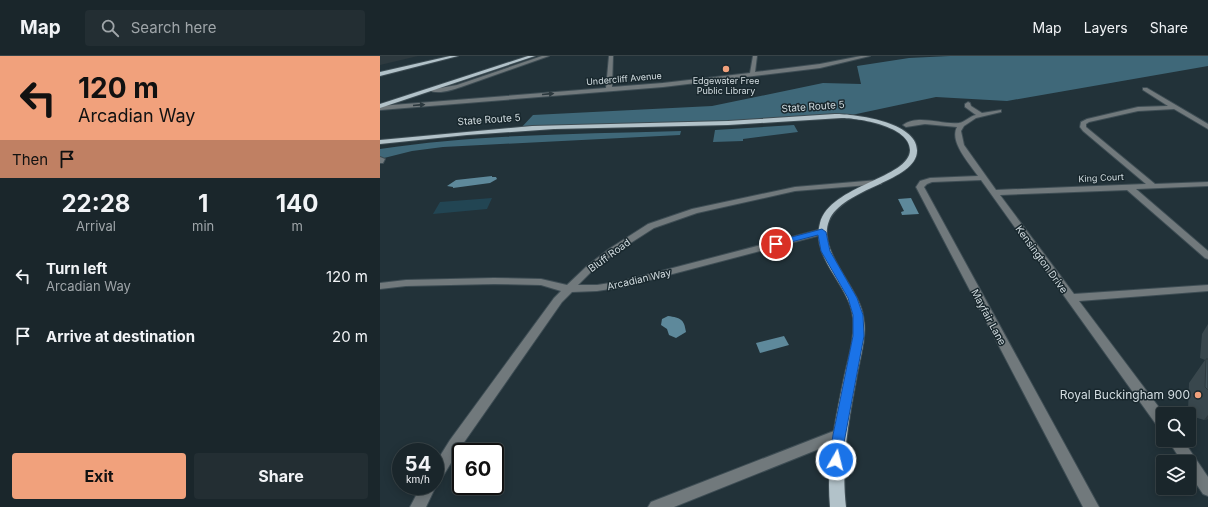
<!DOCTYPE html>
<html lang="en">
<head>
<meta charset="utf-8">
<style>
  :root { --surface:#1a262b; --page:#232e33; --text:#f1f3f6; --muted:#9fa5a9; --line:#384347; --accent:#f1a17c }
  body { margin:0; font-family:Inter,sans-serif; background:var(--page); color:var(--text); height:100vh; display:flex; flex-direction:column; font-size:15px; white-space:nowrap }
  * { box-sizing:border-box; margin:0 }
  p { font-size:13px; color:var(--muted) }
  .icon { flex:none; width:22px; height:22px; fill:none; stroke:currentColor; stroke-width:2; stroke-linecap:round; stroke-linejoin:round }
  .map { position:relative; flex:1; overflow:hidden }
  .sheet { display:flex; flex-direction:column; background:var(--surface); width:380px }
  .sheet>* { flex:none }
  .top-card { background:#f1a17c; color:#111; overflow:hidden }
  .fabs { position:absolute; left:776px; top:351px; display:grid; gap:8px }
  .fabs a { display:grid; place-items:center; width:40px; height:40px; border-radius:4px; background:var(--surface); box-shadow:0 2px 10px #0003,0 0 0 1px var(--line); font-size:20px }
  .speed { position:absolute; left:12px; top:387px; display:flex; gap:8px; font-size:20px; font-weight:700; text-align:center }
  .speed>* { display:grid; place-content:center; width:52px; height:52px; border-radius:50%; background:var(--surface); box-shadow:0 2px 10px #0003,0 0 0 1px var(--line); line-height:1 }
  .speed small { font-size:10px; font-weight:400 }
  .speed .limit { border:2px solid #111; border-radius:6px; background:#fff; color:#111 }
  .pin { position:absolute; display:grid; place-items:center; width:34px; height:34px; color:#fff; margin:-17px; border:2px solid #fff; border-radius:50%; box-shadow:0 1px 4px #0007 }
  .me { position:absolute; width:44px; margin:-22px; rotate:8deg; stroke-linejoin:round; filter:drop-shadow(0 0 3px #0008) }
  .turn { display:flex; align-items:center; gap:14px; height:84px; padding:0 12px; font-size:18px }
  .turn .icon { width:52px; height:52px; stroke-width:2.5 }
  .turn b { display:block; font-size:28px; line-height:34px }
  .then { display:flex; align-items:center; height:38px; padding:0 12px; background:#0003; gap:8px; font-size:15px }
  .eta { display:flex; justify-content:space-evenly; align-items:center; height:68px; text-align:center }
  .eta b { font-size:24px; font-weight:700; line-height:28px }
  .action { display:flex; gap:8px; margin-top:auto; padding:8px 12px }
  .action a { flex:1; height:46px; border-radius:4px; background:var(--accent); color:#111; font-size:16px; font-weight:700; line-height:46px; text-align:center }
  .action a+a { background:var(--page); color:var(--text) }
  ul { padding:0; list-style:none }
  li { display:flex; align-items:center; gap:12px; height:60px; padding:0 12px }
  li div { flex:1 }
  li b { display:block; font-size:15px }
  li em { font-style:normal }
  header { display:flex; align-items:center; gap:24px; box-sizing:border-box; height:56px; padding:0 20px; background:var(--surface); border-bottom:1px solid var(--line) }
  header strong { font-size:19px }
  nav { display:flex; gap:22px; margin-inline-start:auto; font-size:14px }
  .search { width:280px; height:36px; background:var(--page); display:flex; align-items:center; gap:10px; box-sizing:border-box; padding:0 14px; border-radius:4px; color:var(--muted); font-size:15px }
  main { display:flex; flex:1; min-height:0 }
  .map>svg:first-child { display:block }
  .green { fill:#224553 }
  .forest { fill:#3f6879 }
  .water { fill:#5e899b }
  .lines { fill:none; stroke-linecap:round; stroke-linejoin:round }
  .minor-casing { stroke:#3e4d54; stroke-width:2 }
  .major-casing { stroke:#3e4d54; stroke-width:2 }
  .minor { fill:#71797c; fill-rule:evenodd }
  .major { fill:#b2c2c9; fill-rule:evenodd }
  .wall { fill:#39474d }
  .shaded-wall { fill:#2e3a3f }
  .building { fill:#42535a; stroke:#2e3a3f }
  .oneway { fill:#2b383e }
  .route { fill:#1a73e8; stroke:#114b97 }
  .poi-dot { fill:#f1a17c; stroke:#19282e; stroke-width:1.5 }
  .labels { text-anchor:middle; stroke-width:3; stroke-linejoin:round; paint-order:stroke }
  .far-street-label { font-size:9px; fill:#d3dde1; stroke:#19282e }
  .far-poi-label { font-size:9px; fill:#d3dde1; stroke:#19282e }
  .street-label { font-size:10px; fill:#d3dde1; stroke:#19282e }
  .near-poi-label { font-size:12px; fill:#d3dde1; stroke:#19282e; text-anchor:end }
</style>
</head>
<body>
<header>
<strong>Map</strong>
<div class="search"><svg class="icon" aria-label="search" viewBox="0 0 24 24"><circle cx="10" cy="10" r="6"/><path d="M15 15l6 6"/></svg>Search here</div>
<nav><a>Map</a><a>Layers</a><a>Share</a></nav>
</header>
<main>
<section class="sheet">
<div class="top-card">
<div class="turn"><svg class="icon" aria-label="left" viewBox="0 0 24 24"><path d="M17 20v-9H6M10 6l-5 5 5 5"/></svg><div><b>120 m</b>Arcadian Way</div></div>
<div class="then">Then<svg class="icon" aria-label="arrive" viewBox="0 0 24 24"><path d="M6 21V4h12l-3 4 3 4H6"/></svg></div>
</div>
<div class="eta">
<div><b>22:28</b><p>Arrival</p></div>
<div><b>1</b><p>min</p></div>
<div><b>140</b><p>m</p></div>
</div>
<ul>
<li><svg class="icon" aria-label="left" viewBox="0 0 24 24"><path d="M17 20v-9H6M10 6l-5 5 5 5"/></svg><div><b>Turn left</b><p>Arcadian Way</p></div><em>120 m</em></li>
<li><svg class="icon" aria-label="arrive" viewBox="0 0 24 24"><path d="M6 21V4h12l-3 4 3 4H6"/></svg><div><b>Arrive at destination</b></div><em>20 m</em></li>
</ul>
<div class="action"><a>Exit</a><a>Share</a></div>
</section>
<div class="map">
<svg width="828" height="451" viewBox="0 0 828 451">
  <rect width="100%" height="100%" fill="#223239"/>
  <path class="green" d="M112 142 107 153 53 158 60 146Z"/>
  <g class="forest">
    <path d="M570 0H828V10L627 45 556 41 467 60 389 65 140 73 153 59 332 50 443 27 481 28 477 10 529 2Z"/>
    <path d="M414 69 418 76 363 83V85L333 86 335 74Z"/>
    <path d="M301 75 300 79 63 91 32 95 0 103V93C99 78 200 78 301 75Z"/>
  </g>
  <g class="water">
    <path d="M112 120V121H116L117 123 110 127 73 132V131L67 130 76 124Z"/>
    <path d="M531 142 539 158 522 159 521 156 524 155 518 143Z"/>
    <path d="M288 260C301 262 304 263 306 276L296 282 289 279 287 273 281 269 282 263Z"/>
    <path d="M404 280 409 289 380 297 376 287Z"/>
  </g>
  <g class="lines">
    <g class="minor-casing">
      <g id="minor">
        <path d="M162 0H169L81 31C72 34 57 39 49 34L77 29Z"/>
        <path d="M229 0H233L232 31 283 27 370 17 373 0H377L375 16 440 8 481 0H490L440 12 283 31 0 54V50L226 32Z"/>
        <path d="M763 32H767L828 68V73L794 53 758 55 709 66 706 68V71L775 128 828 126V130L756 133 828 195V203L825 202 747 134 620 139 694 238 828 229V235L699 245 784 358 783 372 778 371 601 124 552 126 547 128 544 131 719 451H703L536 131 540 125 550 122 598 120C590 108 569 86 577 71L545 68 526 71 523 69C538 58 562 69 579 67 585 66 590 60 596 59L585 51V48L588 46 590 47 591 50 602 57 621 54V56L596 62 584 70 581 75 584 89 616 134 766 128 703 75 700 71 701 66 707 63 758 51 788 50 763 34Z"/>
        <path d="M0 101 5 103 3 107H0Z"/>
        <path d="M498 124 502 126 501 128 415 135 317 157 274 172 235 197 213 214 198 229H217L243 225 442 173 446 176 445 178 243 231 217 235 192 236 182 246 80 392 60 425 55 426V408L70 384 174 242 181 235 161 229 114 228 26 230 0 233V227L26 224 114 222 161 223 187 229 207 210 229 193 268 168 312 153 415 131Z"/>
        <path d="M459 373 464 375 466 379 464 383 294 451H268L271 446Z"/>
        <path d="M788 384H803L828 421V440L823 438 809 417V406H802Z"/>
        <path d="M55 427 56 430 46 451H30L41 430H55Z"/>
      </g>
    </g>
    <g class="major-casing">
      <g id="major">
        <path d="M70 0H78L0 20V16Z"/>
        <path d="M148 0H155L0 52V48Z"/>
        <path d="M455 58C475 58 538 66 537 95 537 125 462 132 449 165 437 195 478 230 483 259 488 281 479 304 476 325 468 367 461 408 466 451H450C446 407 455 365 464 322 468 302 475 283 473 262 470 229 430 202 440 167 450 129 530 122 530 94 530 70 478 62 461 62L348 69 174 73 87 79 0 88V84L152 70 348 65Z"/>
      </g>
    </g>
    <use href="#minor" class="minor"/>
    <use href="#major" class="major"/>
  </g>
  <path class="wall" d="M828 268V363L824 364 811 360 808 355 809 327 825 304 820 302 822 278Z"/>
  <g class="shaded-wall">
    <path d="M0 0H38L0 9Z"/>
    <path d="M828 359V363L824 364Z"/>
  </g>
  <path class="building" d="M826 303H828V334L825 331Z"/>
  <defs><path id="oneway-solid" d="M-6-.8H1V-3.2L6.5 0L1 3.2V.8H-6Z"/></defs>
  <g class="oneway">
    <use href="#oneway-solid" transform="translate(168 38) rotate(-5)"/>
    <use href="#oneway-solid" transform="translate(39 49) rotate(-5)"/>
  </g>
  <path class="route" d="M442 173 446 176 450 195 477 242 483 259 484 280 460 408 456 409 451 408 449 404 453 379 473 280V259L468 242 441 195 438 179 396 190 392 188 393 186Z"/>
  <g class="poi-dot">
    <circle cx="346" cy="13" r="4"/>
    <circle cx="818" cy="339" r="4"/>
  </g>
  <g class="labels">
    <g class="far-street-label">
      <text transform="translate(244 23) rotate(-5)" y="3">Undercliff Avenue</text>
      <text transform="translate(721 122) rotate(-3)" y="3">King Court</text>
    </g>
    <g class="far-poi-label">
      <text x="346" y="28">Edgewater Free<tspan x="346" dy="10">Public Library</tspan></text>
    </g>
    <g class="street-label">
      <text transform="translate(433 50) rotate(-4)" y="4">State Route 5</text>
      <text transform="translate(109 63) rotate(-4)" y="4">State Route 5</text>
      <text transform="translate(229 199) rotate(-36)" y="4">Bluff Road</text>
      <text transform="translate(662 203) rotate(54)" y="4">Kensington Drive</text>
      <text transform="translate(259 223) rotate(-13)" y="4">Arcadian Way</text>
      <text transform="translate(609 261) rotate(62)" y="4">Mayfair Lane</text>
    </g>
    <g class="near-poi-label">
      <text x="810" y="343">Royal Buckingham 900</text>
    </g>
  </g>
</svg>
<div class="fabs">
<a><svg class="icon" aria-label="search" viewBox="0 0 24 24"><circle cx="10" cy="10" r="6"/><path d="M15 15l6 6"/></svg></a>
<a><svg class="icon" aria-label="layers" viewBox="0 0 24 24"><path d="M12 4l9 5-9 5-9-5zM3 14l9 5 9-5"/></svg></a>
</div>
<div class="speed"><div>54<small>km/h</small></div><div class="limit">60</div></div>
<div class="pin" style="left:396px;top:188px;background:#d93025"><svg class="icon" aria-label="arrive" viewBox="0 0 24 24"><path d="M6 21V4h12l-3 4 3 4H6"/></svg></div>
<svg class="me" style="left:456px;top:404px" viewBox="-20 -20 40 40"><circle r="17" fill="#1a73e8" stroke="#fff" stroke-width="3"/><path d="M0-11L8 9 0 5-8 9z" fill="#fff"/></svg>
</div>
</main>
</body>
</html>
